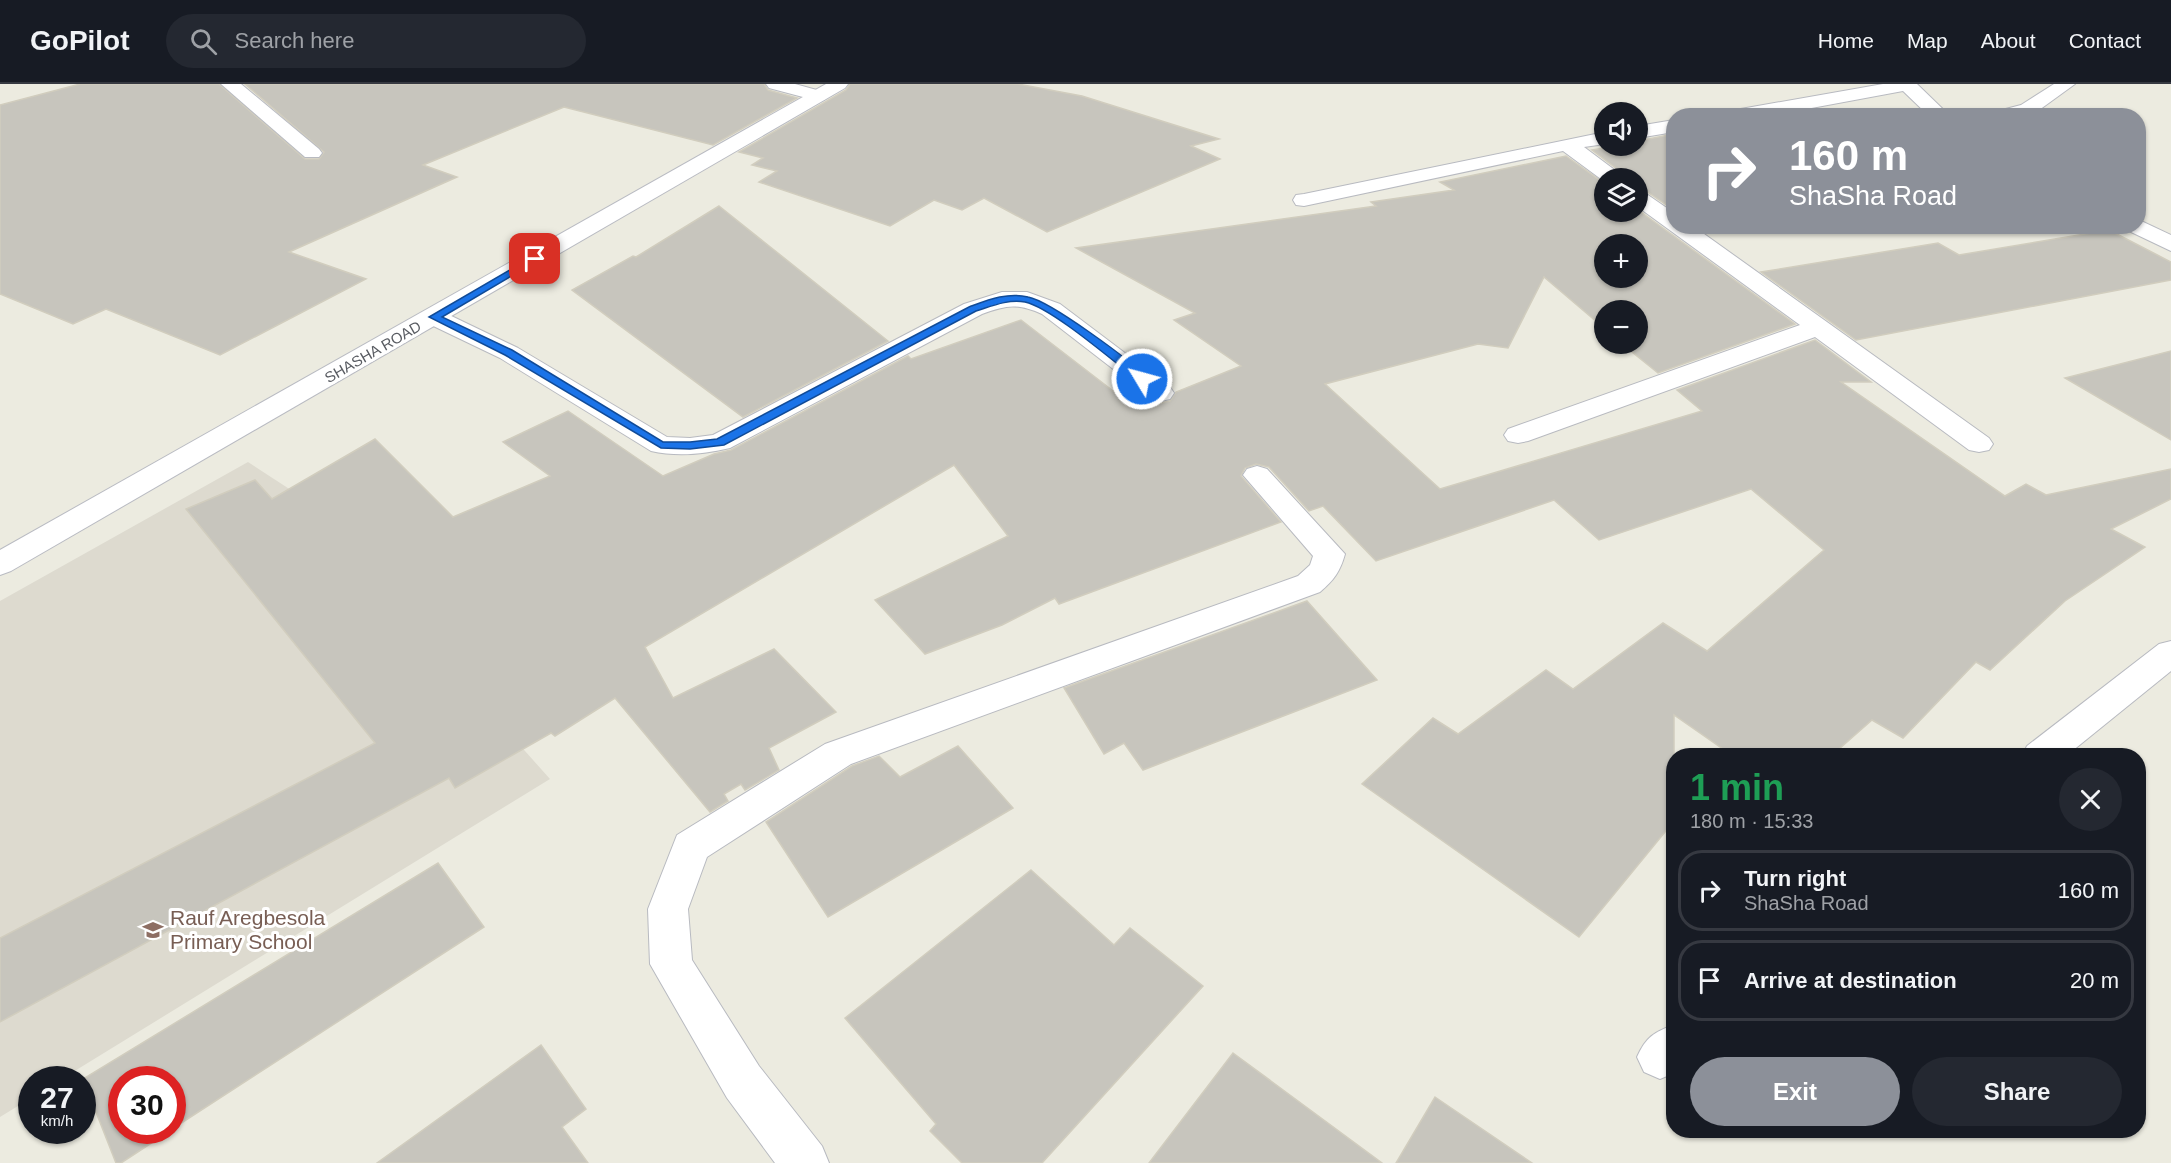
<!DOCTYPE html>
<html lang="en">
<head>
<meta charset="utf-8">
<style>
  :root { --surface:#171b24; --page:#242831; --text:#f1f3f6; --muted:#9ea1a6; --line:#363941; --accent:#8c9099 }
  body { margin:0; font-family:Helvetica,sans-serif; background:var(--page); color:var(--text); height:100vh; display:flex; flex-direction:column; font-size:22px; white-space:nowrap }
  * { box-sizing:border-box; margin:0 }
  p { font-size:20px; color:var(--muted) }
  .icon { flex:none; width:33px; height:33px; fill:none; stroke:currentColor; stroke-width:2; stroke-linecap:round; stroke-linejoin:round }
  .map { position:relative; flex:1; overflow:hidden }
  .panel { position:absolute; left:1666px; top:664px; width:480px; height:390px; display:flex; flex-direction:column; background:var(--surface); border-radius:24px; box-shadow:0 2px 4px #0004 }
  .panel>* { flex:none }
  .banner { position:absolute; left:1666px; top:24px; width:480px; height:126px; border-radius:24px; box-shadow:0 2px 4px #0004; background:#8c9099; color:#fff; overflow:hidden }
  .tools { position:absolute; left:1594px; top:18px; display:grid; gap:12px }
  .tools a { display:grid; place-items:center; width:54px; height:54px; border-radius:50%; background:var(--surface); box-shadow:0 2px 4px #0004; font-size:30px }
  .speed { position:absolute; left:18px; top:982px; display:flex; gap:12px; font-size:30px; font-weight:700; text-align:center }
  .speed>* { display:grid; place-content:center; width:78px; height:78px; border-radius:50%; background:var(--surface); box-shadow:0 2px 4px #0004; line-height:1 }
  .speed small { font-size:15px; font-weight:400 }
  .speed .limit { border:9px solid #d22; background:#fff; color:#111 }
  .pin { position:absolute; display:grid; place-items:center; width:51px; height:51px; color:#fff; margin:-26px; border-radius:12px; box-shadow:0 3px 9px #0006 }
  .me { position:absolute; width:66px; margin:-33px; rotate:307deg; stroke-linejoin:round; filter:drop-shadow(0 0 4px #0008) }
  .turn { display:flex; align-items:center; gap:21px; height:126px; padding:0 24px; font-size:27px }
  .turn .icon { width:78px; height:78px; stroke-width:2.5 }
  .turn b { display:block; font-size:42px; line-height:51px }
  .round { display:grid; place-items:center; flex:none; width:63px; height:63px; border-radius:32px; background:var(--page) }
  .overview { display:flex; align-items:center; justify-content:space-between; height:102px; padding:0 24px }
  h1 { font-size:36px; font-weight:700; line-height:45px; color:#1e9e55 }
  .cta { display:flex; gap:12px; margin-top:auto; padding:12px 24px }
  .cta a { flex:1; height:69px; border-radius:36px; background:var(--accent); color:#fff; font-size:24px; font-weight:700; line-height:69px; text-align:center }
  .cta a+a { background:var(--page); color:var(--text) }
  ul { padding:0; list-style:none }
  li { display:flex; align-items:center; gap:18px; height:81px; margin:0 12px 9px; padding:0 12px; border:3px solid var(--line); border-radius:24px }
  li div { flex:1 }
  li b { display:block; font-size:22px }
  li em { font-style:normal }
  header { display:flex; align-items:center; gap:36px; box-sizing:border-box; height:84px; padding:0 30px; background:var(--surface); border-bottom:2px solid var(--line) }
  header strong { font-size:28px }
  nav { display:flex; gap:33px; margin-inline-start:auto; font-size:21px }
  .search { width:420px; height:54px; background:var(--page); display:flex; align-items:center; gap:15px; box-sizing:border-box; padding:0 21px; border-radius:33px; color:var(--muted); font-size:22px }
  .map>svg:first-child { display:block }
  .education { fill:#dddacf }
  .building { fill:#c7c5bd; stroke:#d1cdbe; stroke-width:1.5; fill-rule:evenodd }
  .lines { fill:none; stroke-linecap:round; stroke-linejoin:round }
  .street-casing { stroke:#b8bac0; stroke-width:2 }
  .secondary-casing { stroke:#b9bbc2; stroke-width:2 }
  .street { fill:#fff; fill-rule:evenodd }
  .secondary { fill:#fff; fill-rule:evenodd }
  .route { fill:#1a73e8; stroke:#114b97; stroke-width:1.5 }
  .labels { text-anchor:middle; stroke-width:6; stroke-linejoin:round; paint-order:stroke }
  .far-street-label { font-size:15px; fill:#595c62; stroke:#fff }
  .near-education-label { font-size:21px; fill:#785e54; stroke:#fff; text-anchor:start }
</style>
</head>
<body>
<header>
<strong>GoPilot</strong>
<div class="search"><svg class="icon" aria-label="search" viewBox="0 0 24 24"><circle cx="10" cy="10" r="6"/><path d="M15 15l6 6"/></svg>Search here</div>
<nav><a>Home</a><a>Map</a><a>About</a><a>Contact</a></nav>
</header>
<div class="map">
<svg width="2171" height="1079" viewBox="0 0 2171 1079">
  <rect width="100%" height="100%" fill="#ecebe0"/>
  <path class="education" d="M248 378 294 408 550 695 60 996H32L31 1014 0 1033V517Z"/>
  <g class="building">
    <path d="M80 0H219L305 75H319L324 68 245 0H764L768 6 797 14 713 61 564 23 423 81 457 93 289 168 366 195 220 271 106 225 73 240 0 210V21Z"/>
    <path d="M850 0H1018L1082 12 1219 55 1191 62 1220 75 1047 148 984 114 962 126 934 116 890 142 759 98 777 87 752 81 763 74 739 68 846 6Z"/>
    <path d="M1674 50V126L1646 107 1638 105V94H1625L1621 88 1592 66 1616 62H1638V57Z"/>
    <path d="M1566 72 1605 100V128L1638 126 1795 240 1658 289 1622 260H1638V226H1605V245L1544 193 1508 264 1478 260 1325 300 1440 405 1702 327 1677 306 1815 256 1871 298H1841L2005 412 2026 400 2046 411 2171 385V415L2111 445 2145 463 2065 517 1990 586 1976 578 1903 654 1872 636 1831 672H1733L1674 631V737L1579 853 1362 700 1433 634 1458 650 1546 586 1573 605 1663 539 1707 567 1824 466 1751 405 1599 456 1554 416 1376 477 1323 422 1309 427 1269 383 1256 380 1245 384 1241 392 1281 438 1059 520 1055 514 1002 541 925 570 875 516 1008 452 954 381 645 563 673 614 774 565 836 628 769 664 779 686 745 706 741 700 724 710 728 717 710 728 615 614 555 652 551 649 455 704 449 694 0 938V854L375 659 186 425 255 396 272 415 375 355 453 433 550 392 503 358 568 327 663 392 714 370 731 366 908 272 911 275 1021 236 1121 313 1124 312 1138 324 1153 318 1161 319 1170 317 1176 308 1241 282 1174 236 1195 229 1076 164 1376 122 1371 118 1454 106 1440 98ZM1605 160H1638V194H1605Z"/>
    <path d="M719 122 888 257 743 333 572 206 633 172 636 173Z"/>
    <path d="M2109 146 2171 178V196L1856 256 1761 188 1938 159 1959 171Z"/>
    <path d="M2171 267V356L2065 294Z"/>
    <path d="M1307 517 1377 596 1143 686 1124 659 1104 670 1064 604Z"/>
    <path d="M958 662 1013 724 828 833 766 738 852 682 879 672 900 693Z"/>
    <path d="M438 779 484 843 172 1045V996H122V1047H170L121 1079H116L83 995Z"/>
    <path d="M1031 786 1114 861 1130 844 1203 902 1042 1079H962L930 1047 936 1040 845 934Z"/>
    <path d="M541 961 586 1025 562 1043 588 1079H377Z"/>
    <path d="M1233 969 1382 1079H1149Z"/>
    <path d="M1435 1013 1532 1079H1396Z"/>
  </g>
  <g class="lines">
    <g class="street-casing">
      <g id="street">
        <path d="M221 0H241L319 65 322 69 319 73H305Z"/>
        <path d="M766 0H795L824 8 827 12 824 16 818 17 769 4Z"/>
        <path d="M1883 0H1917L1950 32H1929L1903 7 1769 32H1726L1728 28 1735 26Z"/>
        <path d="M2054 0H2075L2035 29 2025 32H1992L1994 28 2021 21Z"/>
        <path d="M1674 36V48L1638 54V42Z"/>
        <path d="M1605 48V60L1584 63 1620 90 1623 94H1605V98L1563 67 1304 122 1296 121 1293 116 1296 111 1304 110Z"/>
        <path d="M1638 107 1645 109 1674 129V142H1693L1989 354 1993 360 1989 366 1979 368 1969 366 1815 253 1528 357 1518 359 1508 357 1504 351 1508 345 1800 241 1638 123Z"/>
        <path d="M2139 136 2171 151V167L2129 147 2126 142H2139Z"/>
        <path d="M1002 208H1027L1060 220 1170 303 1174 309 1170 315 1161 317 1152 315 1042 230C1017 219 1007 221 982 230L730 364C705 370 677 373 651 367L500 274 425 238 422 233 425 228 434 226 443 228 518 264 667 353 690 354 713 351 964 220Z"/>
        <path d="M1257 382 1267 385 1345 470C1340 488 1334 496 1320 508L851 680 707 773 688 825 692 876 759 982 822 1062 829 1079H775L727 1014 650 880 648 825 677 751 825 660 1298 492 1310 481 1313 472 1243 391 1247 385Z"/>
        <path d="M2171 557V587L2066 672H2022L2027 662 2159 560Z"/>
        <path d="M1674 941V989L1660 995 1644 988 1637 973C1646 953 1654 948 1674 941Z"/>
      </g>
    </g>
    <g class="secondary-casing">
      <path id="secondary" d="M826 0H848L845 4 11 487 0 491V466Z"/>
    </g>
    <use href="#street" class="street"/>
    <use href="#secondary" class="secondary"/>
  </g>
  <path class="route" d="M532 173 540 175 442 233 512 266 663 358H690L717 355 969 223C988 216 1007 208 1028 213 1050 217 1132 277 1148 295L1146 297H1139C1114 278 1052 224 1025 218 1008 215 992 222 976 227L724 361 690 365 661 364 505 271 429 233Z"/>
  <defs>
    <g id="school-bare" transform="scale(1.62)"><path d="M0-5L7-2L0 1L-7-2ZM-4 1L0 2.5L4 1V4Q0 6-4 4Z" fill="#8d6e63" stroke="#fff" stroke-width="2.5" paint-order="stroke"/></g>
  </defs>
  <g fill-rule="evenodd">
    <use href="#school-bare" x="153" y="846"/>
  </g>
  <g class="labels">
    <g class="far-street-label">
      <text transform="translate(373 268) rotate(-30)" y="5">SHASHA ROAD</text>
    </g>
    <g class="near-education-label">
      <text x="170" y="841">Rauf Aregbesola<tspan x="170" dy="24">Primary School</tspan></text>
    </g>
  </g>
</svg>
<div class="tools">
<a><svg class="icon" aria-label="sound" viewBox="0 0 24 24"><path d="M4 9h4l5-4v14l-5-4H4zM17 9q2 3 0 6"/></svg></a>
<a><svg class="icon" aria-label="layers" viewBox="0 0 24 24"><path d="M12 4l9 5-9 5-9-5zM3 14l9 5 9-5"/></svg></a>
<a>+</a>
<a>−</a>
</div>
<div class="speed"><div>27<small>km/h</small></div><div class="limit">30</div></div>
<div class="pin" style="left:535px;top:175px;background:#d93025"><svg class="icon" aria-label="arrive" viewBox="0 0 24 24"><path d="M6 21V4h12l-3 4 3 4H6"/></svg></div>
<svg class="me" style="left:1142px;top:295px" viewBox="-20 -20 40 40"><circle r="17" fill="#1a73e8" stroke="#fff" stroke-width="3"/><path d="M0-11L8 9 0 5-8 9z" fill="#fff"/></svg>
<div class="banner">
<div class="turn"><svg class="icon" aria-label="right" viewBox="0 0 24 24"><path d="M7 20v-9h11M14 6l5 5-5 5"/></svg><div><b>160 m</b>ShaSha Road</div></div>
</div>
<section class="panel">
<div class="overview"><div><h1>1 min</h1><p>180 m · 15:33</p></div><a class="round"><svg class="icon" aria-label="close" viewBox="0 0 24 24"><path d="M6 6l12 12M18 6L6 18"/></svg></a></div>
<ul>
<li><svg class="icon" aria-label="right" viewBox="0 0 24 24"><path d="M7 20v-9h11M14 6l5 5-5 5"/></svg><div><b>Turn right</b><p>ShaSha Road</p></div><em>160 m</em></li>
<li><svg class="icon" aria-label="arrive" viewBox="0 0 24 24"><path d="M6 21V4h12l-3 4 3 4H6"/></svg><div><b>Arrive at destination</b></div><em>20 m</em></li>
</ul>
<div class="cta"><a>Exit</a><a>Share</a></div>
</section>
</div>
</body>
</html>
